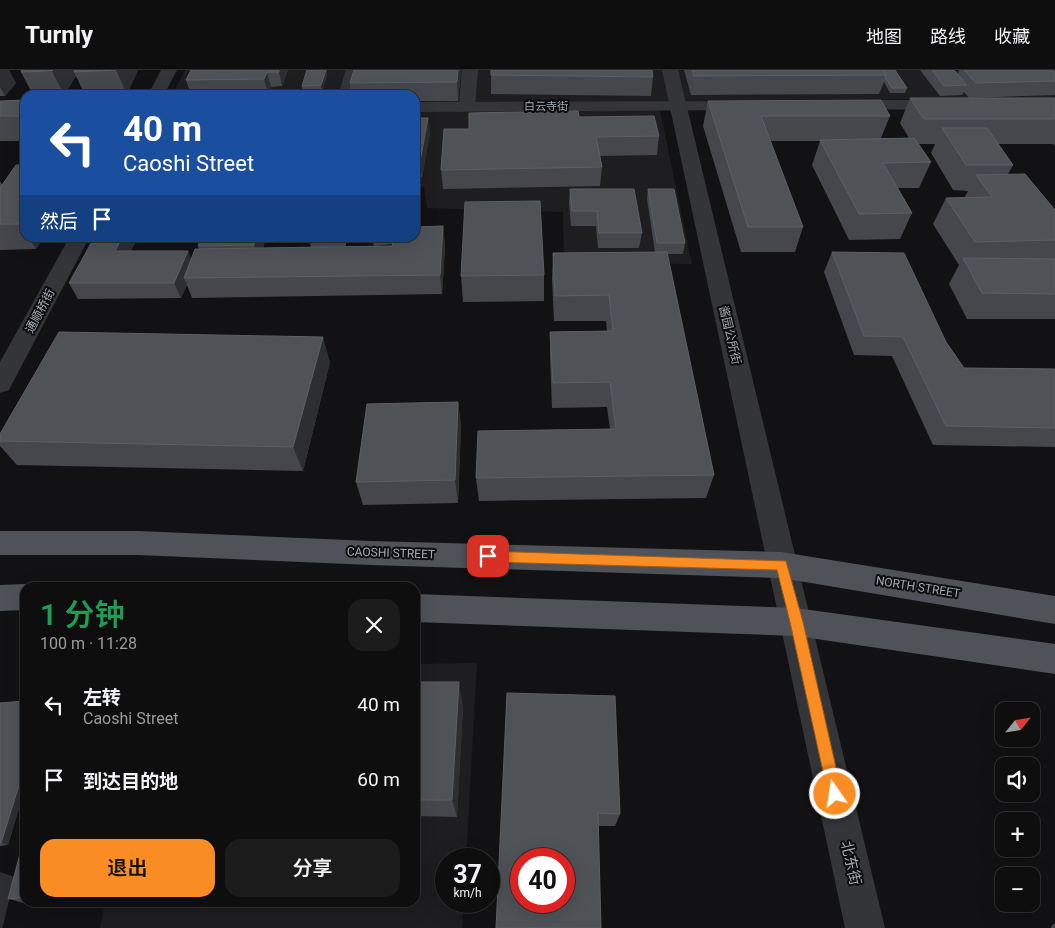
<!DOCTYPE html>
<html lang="zh">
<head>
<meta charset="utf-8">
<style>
  :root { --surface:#0e0e0f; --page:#1c1c1d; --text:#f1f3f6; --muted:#9b9c9e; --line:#2e2e2f; --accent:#fa8c24 }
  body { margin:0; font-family:Roboto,"Noto Sans SC",sans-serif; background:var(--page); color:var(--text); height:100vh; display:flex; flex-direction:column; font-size:19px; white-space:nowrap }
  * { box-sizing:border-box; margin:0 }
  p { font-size:16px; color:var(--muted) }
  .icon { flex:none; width:28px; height:28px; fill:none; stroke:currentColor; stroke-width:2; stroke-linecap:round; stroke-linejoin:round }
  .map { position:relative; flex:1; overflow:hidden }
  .sheet { position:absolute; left:20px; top:512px; width:400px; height:325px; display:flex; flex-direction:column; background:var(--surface); border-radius:15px; box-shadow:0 5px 20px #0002,0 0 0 1px var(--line) }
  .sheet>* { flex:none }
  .banner { position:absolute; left:20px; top:20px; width:400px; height:152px; border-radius:15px; box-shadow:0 5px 20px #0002,0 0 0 1px var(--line); background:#1a4fa0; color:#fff; overflow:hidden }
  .needle { width:32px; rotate:60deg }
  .tools { position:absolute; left:995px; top:632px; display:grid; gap:10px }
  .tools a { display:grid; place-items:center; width:45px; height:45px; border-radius:10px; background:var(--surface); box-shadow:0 5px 20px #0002,0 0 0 1px var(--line); font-size:25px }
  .speed { position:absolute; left:435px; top:778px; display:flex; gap:10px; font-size:25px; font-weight:700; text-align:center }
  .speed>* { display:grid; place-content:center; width:65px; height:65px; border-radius:50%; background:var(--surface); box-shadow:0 5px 20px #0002,0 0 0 1px var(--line); line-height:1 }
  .speed small { font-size:12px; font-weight:400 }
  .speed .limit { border:8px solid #d22; background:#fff; color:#111 }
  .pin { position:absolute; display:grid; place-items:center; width:42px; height:42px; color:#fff; margin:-21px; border-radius:10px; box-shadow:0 2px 8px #0006 }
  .me { position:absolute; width:55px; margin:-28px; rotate:347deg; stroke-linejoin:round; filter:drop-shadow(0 0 4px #0008) }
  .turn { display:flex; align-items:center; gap:18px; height:105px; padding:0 20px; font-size:22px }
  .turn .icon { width:65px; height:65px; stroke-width:2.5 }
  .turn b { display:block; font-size:35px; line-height:42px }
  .then { display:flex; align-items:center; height:48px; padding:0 20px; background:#0003; gap:10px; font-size:19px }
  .round { display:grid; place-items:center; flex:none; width:52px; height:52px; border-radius:15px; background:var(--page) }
  .headline { display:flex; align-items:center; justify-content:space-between; height:85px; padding:0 20px }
  h1 { font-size:30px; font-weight:600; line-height:38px; color:#1e9e55 }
  .primary-button { display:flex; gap:10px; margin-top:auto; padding:10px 20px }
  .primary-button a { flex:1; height:58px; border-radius:15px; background:var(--accent); color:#111; font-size:20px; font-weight:600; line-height:58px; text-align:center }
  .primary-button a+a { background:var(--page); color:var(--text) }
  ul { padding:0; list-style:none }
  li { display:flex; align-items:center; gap:15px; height:75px; padding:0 20px }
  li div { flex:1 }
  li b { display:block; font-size:19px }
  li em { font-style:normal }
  header { display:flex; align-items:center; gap:30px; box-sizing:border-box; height:70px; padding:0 25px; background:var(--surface); border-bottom:1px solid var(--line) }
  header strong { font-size:24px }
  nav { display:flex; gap:28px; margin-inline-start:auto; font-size:18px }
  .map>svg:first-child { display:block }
  .built { fill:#1e1e21 }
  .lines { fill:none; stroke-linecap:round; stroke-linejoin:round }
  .pedestrian { fill:#333539; fill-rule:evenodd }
  .minor { fill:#333539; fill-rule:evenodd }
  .tertiary { fill:#333539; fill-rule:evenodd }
  .primary { fill:#4f5258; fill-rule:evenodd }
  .wall { fill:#45474c }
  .shaded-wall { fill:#2c2e31 }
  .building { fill:#4f5257; stroke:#5c6066; fill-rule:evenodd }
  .route { fill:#fa8c24; stroke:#a25b17 }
  .labels { text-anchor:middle; stroke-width:4; stroke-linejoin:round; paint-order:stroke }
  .far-street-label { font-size:11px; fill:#a3abb5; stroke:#0d0d0f }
  .street-label { font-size:12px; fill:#a3abb5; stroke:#0d0d0f }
  .near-street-label { font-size:15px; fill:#a3abb5; stroke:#0d0d0f }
</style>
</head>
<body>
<header>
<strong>Turnly</strong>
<nav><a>地图</a><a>路线</a><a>收藏</a></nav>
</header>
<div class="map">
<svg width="1055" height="858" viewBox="0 0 1055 858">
  <rect width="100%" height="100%" fill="#121214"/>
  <g class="built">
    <path d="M185 0H1039L1055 18V28L658 31 692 194 564 193 563 142 427 138 424 117 415 116V25H172Z"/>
    <path d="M477 593 466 789H446V831H464L462 858H100L105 833 415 832V594Z"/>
  </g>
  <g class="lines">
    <g class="pedestrian">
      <path d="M346 0H362L354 25H338Z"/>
      <path d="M462 0H478L475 36 473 39H461L459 36Z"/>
    </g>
    <g class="minor">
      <path d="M161 0H177L164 25H148Z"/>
      <path d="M846 30H943L949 31 951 35 949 39 943 40 840 39 838 35 840 31Z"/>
      <path d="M743 31 749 32 751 36 749 40 415 42V32Z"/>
      <path d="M69 168H89L12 314 9 320 0 323V292Z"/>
    </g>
    <path class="tertiary" d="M662 0H678L885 858H845Z"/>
    <g class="primary">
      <path d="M0 461H138L371 471 781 482 1055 526V554L781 508 371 495 138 485H0Z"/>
      <path d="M25 514 36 518H25V540L0 541V515Z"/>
      <path d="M415 524 796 538 1055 574V604L796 566 415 552Z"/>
    </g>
  </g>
  <g class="wall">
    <path d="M0 0 16 13 5 26H0Z"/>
    <path d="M138 0 127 24 114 25H85L76 6 64 25H33L21 2Z"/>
    <path d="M191 0H288L282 16 271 17 268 24H191L186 10Z"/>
    <path d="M326 0 327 5 322 21H303L302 16Z"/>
    <path d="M354 0H461L458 31H415V25H352L350 13Z"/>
    <path d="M684 0H895L907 18 905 23H890L884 12 879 24 691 25Z"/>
    <path d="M920 0H954L958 4 959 0H1053L1055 2V25L969 28 964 22 962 25 940 26Z"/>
    <path d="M491 5 653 7 651 26 491 24Z"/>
    <path d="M910 28H1055V76L1053 74H998L1013 95 1008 104 1055 140V249H967L949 214 959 195 933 154 946 128H964L968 121 953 120 931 83 935 74H919L931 92 919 118H897L912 143 900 169 849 170 812 95 820 71H770L803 157 795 182H741L703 56 708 31 890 46 881 68H909L900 53Z"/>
    <path d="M25 30V71H0V31Z"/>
    <path d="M579 47 659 66 657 85 600 86 602 97 600 116 443 119 441 100 469 59Z"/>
    <path d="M415 48 430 63 422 107H415Z"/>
    <path d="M25 95V168H43L36 179 0 180V111L2 115Z"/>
    <path d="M570 119 642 163 639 178H598L596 156H571L569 134Z"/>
    <path d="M648 119 685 173 683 184H667L714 405 706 428 479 431 476 408 610 359 607 337 552 338 550 287V262L607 261 606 251H554L552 209 553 183 655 182 647 129Z"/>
    <path d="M443 156 445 176 442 224 192 228 187 215 181 228 78 229 69 213 131 181 191 189 199 179 198 176 266 168 263 178 311 177 308 168H346V176L329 177 392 176 393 174 374 176 372 168H415Z"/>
    <path d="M832 182 946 272 964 298 1055 299V377L933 375 892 286 854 285 824 202Z"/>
    <path d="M544 205V231L463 232 461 206Z"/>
    <path d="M330 292 303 401 17 395 0 376V364Z"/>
    <path d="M458 332 461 357 458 433 363 435 356 412Z"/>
    <path d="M415 612 463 635 457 747 415 746Z"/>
    <path d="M507 623 620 744 615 756H598Z"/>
    <path d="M25 631V718L8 775 0 776V633Z"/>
    <path d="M25 765V832H39L27 834 9 829 2 858H0Z"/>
    <path d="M1055 854V858H1051L1052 855Z"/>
  </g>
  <g class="shaded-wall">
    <path d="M0 0H9L16 13 5 26 0 17Z"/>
    <path d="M53 0H81L74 2 76 6 64 25 52 1Z"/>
    <path d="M116 0H138L127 24Z"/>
    <path d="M279 0H288L282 16 279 2Z"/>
    <path d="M326 0 327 5 322 21 321 15Z"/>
    <path d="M458 0H461L458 31 457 12Z"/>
    <path d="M267 2 271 17 268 24 264 9Z"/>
    <path d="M428 48 430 63 422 107 420 92Z"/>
    <path d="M25 147V161L20 154Z"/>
    <path d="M443 156 445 176 442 224 440 205Z"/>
    <path d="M29 168H43L36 179Z"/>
    <path d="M122 168H138L123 196 115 181Z"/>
    <path d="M256 168H266L259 191 254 175Z"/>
    <path d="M188 181 194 196 184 208 187 215 181 228 174 213Z"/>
    <path d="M323 267 330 292 303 401 293 377Z"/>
    <path d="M458 332 461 357 458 433 455 410Z"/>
    <path d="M459 612 463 635 457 747 452 730Z"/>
    <path d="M25 696V718L8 775 1 773Z"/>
    <path d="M0 802 15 807 2 858H0Z"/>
  </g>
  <g class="building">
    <path d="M22 0H53L52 1 21 2Z"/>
    <path d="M75 0H116L74 2Z"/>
    <path d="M191 0H279V2H267L264 9 186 10Z"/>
    <path d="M307 0H326L321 15 302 16Z"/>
    <path d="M354 0H458L457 12 350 13Z"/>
    <path d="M491 0H652L653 7 491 5Z"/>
    <path d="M692 0H883L886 5 694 6Z"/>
    <path d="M883 0H895L907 18H892L885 7 886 5Z"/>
    <path d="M932 0H954L967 15 944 16Z"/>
    <path d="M964 0H1053L1055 2V11L976 13Z"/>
    <path d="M910 28H1055V49H924Z"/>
    <path d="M25 30V46H0V31Z"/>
    <path d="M881 30 890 46H761L803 157H748L708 31Z"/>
    <path d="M578 41 579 47 654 46 659 66 596 67 602 97 441 100 444 59H469V43Z"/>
    <path d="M415 48H428L420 92H415Z"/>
    <path d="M942 58H987L1013 95H966Z"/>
    <path d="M914 68 931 92 883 93 912 143 859 144 820 70Z"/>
    <path d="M16 95H25V147L20 154H0V118Z"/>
    <path d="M1025 104 1055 140V170L975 172 946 128 992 127 976 105Z"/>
    <path d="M570 119H634L642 163H599L597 141H572Z"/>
    <path d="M648 119H674L685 173H657Z"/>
    <path d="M540 131 544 205 461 206 465 132Z"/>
    <path d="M443 156 440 205 184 208 195 179 392 176 394 168H415V157Z"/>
    <path d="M94 168H122L115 181H188L174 213H69Z"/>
    <path d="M201 168H256L254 175 198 176Z"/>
    <path d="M667 182 714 405 476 408 478 361 616 359 610 312 553 313 550 262 613 261 609 225 555 226 553 183Z"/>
    <path d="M832 182 904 183 946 272 964 298 1055 299V358L946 356 903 267 864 266Z"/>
    <path d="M963 188 1055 189V224L982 223Z"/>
    <path d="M59 262 323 267 293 377 0 371V364Z"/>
    <path d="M458 332 455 410 356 412 367 334Z"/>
    <path d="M415 612H459L452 730H415Z"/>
    <path d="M507 623 615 626 620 744 598 743 601 858H496ZM521 789H564V831H521Z"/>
    <path d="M25 631V696L1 773H0V633Z"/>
    <path d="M25 765V827L8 829Z"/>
  </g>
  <path class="route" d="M488 481 786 491 803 552 842 724 840 729 835 731 830 729 828 724 790 552 777 500 488 492 484 490 482 486 484 483Z"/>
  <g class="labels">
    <g class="far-street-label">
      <text x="546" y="40">白云寺街</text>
    </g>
    <g class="street-label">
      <text transform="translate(40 241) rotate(-62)" y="4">通顺桥街</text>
      <text transform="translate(730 265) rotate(77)" y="4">酱园公所街</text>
      <text transform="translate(391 483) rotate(2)" y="4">CAOSHI STREET</text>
      <text transform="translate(918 517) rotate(9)" y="4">NORTH STREET</text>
    </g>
    <g class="near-street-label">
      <text transform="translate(851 793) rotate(77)" y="5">北东街</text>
    </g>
  </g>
</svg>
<div class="tools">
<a><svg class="needle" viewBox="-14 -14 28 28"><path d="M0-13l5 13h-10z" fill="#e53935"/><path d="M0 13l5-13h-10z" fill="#9b9c9e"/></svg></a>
<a><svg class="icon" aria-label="sound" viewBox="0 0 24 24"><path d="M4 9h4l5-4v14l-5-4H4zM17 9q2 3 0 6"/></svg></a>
<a>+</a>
<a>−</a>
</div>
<div class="speed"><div>37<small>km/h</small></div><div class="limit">40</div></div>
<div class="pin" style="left:488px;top:486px;background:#d93025"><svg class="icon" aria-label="arrive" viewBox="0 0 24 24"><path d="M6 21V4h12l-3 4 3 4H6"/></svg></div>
<svg class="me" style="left:835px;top:724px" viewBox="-20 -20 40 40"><circle r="17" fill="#fa8c24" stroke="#fff" stroke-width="3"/><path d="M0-11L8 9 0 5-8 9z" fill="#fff"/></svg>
<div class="banner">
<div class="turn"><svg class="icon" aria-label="left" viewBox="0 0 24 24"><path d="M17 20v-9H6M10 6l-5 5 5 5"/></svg><div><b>40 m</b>Caoshi Street</div></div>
<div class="then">然后<svg class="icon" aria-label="arrive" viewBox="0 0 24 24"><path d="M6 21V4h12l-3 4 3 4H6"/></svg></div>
</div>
<section class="sheet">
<div class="headline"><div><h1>1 分钟</h1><p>100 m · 11:28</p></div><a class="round"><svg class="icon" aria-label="close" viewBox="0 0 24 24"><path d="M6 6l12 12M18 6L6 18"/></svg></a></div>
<ul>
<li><svg class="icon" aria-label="left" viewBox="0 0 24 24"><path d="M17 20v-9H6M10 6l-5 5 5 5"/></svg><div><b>左转</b><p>Caoshi Street</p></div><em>40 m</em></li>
<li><svg class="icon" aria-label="arrive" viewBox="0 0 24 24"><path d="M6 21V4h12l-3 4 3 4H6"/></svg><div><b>到达目的地</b></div><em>60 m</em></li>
</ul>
<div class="primary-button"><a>退出</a><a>分享</a></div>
</section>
</div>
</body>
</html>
